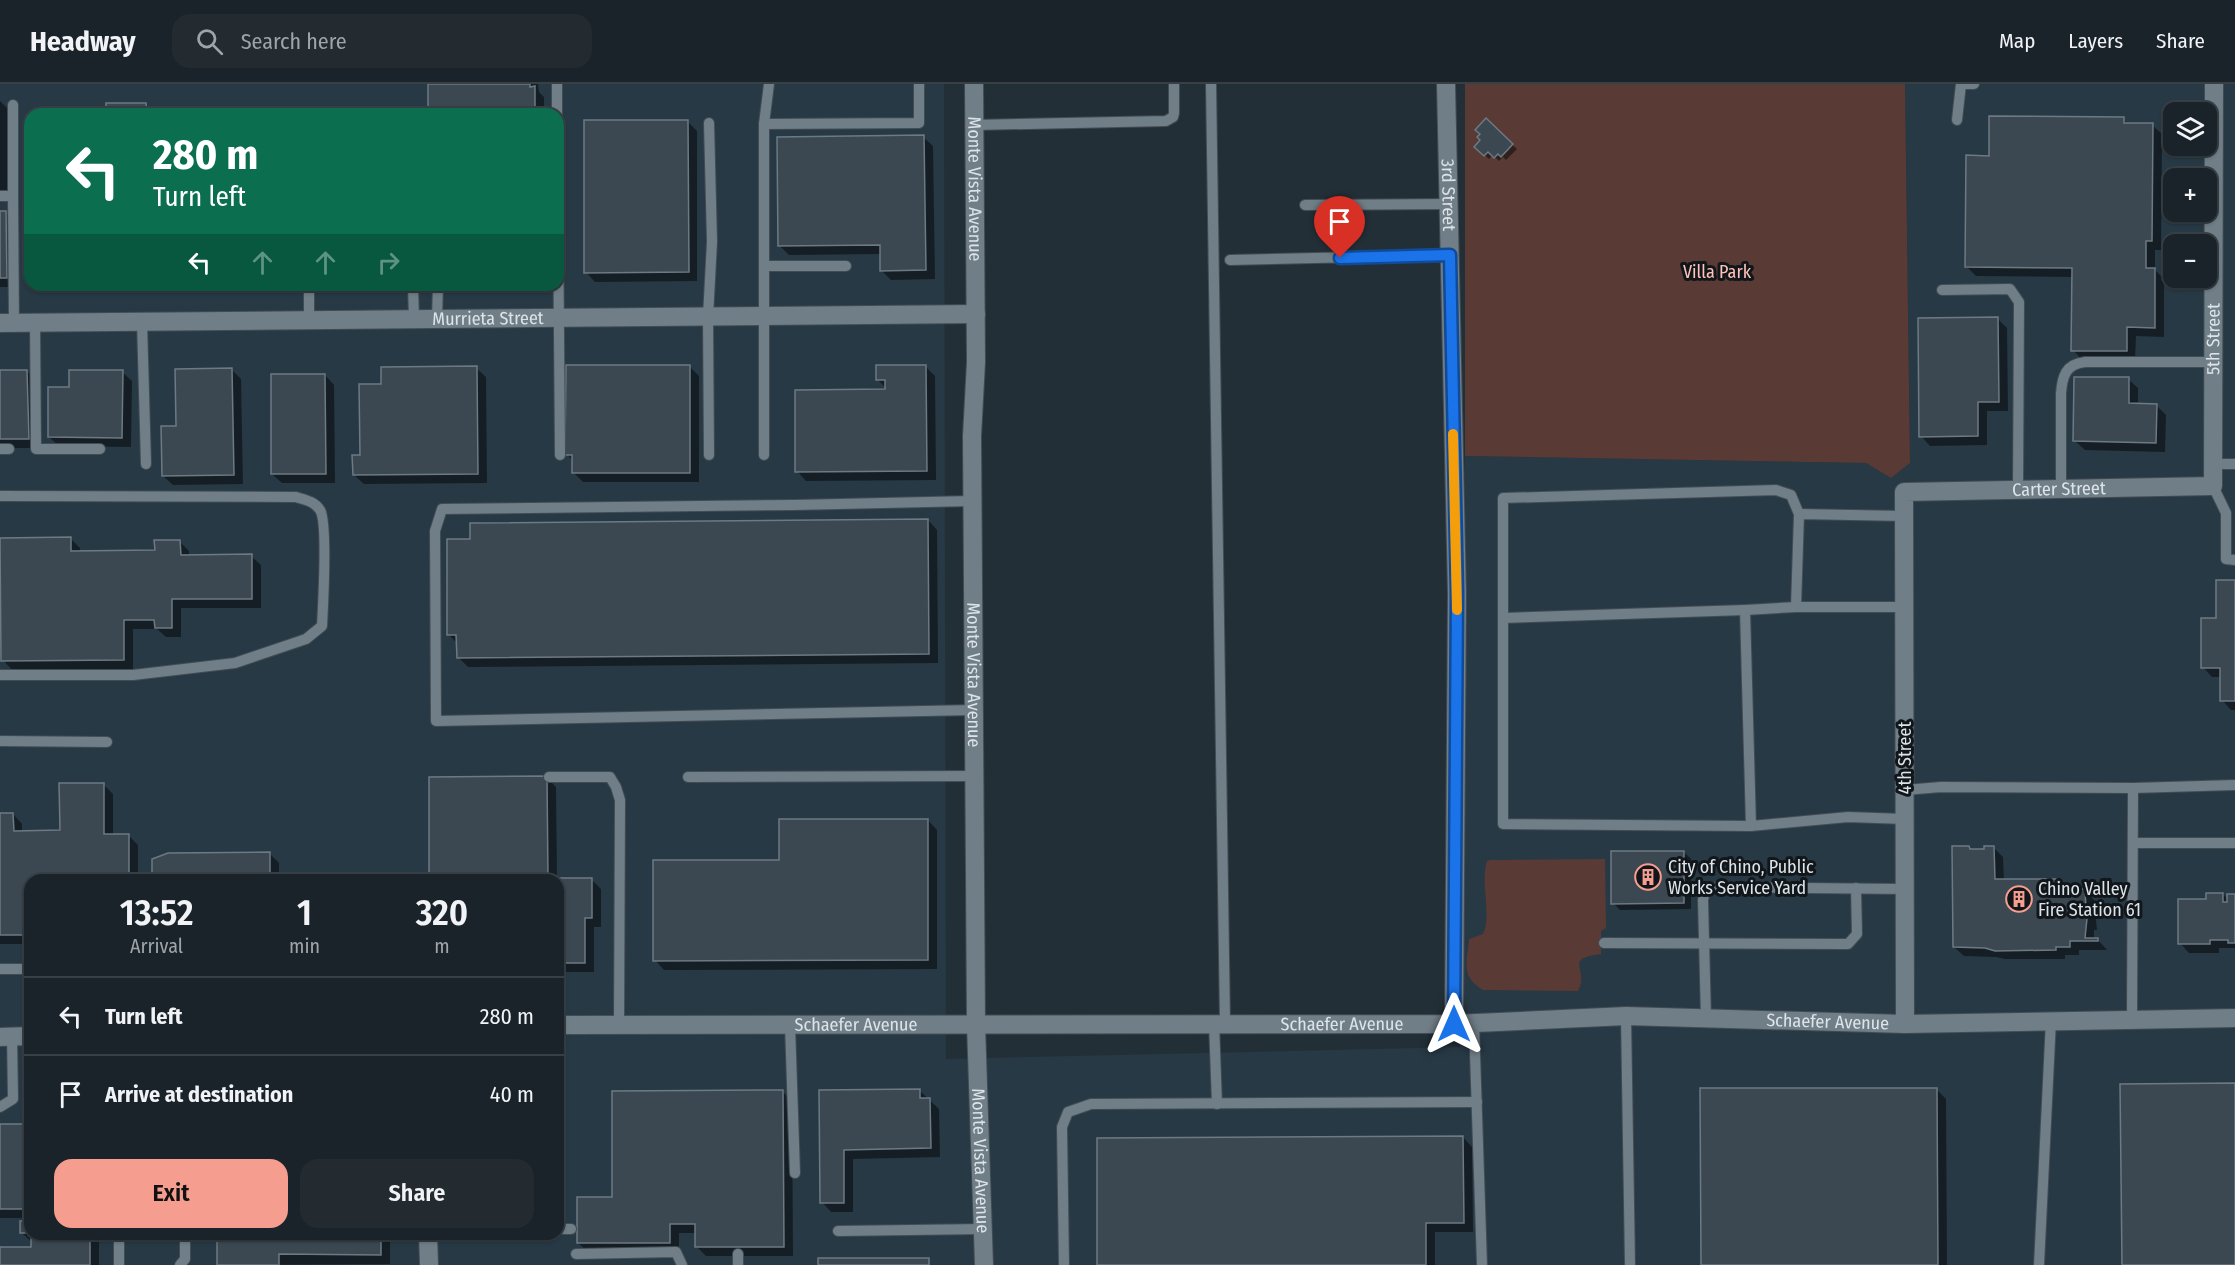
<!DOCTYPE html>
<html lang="en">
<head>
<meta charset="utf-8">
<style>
  :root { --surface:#1a2329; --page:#232b31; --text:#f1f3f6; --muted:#9fa4a8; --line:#384046; --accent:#f59d8e }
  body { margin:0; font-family:"Fira Sans Condensed",sans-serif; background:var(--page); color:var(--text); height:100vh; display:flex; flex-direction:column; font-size:22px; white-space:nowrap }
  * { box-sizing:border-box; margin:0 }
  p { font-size:20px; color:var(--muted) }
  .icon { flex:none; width:33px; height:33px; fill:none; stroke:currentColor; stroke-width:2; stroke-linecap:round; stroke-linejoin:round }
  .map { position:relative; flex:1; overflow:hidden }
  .panel { position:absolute; left:24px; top:790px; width:540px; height:366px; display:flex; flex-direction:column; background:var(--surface); border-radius:18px; box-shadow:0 2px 4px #0004,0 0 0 2px var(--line) }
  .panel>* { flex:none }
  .hud { position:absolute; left:24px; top:24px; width:540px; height:183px; border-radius:18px; box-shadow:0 2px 4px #0004,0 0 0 2px var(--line); background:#0b6e4f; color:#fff; overflow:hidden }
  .tools { position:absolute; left:2163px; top:18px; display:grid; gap:12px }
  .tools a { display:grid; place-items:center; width:54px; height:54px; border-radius:12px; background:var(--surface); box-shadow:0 2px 4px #0004,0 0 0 2px var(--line); font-size:30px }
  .pin { position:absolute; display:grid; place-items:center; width:51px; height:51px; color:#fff; margin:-62px -26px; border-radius:50% 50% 50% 0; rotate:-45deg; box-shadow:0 0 6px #0007 }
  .pin .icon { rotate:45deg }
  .me { position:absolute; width:66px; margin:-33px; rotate:0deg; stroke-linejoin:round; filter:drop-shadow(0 0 4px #0008) }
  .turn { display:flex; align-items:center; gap:21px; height:126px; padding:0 30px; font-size:27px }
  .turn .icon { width:78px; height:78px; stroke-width:2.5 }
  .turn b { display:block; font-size:42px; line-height:51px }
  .lanes { display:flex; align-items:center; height:57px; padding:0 30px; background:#0003; justify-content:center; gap:30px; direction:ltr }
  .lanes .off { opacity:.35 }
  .eta { display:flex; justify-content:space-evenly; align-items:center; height:102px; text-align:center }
  .eta b { font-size:36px; font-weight:600; line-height:42px }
  .action { display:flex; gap:12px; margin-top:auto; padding:12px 30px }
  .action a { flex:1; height:69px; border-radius:18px; background:var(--accent); color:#111; font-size:24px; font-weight:600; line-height:69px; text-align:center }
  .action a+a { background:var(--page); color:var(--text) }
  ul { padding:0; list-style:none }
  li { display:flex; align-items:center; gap:18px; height:78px; padding:0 30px; border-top:2px solid var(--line) }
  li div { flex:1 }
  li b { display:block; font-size:22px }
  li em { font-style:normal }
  header { display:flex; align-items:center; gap:36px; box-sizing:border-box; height:84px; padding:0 30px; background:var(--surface); border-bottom:2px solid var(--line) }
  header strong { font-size:28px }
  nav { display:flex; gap:33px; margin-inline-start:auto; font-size:21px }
  .search { width:420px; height:54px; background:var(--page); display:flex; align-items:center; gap:15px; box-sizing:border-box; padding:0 21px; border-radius:18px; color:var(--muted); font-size:22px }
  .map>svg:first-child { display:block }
  .built { fill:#273945; fill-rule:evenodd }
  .green { fill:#5a3a35 }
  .shadow { fill:#0007 }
  .building { fill:#3c4851; stroke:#6c7a83; stroke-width:1.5 }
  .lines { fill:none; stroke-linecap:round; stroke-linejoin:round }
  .lane-casing { stroke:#424c53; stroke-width:12 }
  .street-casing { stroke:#424c53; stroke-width:20 }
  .secondary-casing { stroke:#424c53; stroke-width:20 }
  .lane { stroke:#707e87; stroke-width:10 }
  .street { stroke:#707e87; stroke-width:18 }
  .secondary { stroke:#707e87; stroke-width:18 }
  .route-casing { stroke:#114b97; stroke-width:15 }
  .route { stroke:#1a73e8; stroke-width:10 }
  .slow { stroke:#f59e0b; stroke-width:10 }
  .labels { text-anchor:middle; stroke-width:6; stroke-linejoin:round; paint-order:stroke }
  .street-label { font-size:18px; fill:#dce4e9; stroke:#11161a }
  .park-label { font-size:18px; fill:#fec3b9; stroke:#11161a }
  .poi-label { font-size:18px; fill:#dce4e9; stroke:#11161a; text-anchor:start }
</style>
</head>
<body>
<header>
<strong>Headway</strong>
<div class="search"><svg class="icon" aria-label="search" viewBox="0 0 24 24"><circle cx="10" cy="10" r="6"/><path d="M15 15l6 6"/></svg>Search here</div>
<nav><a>Map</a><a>Layers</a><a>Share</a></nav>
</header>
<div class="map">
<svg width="2235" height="1181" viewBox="0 0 2235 1181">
  <rect width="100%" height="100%" fill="#232f37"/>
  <path class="built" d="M0 0H944L946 975 1460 963 1465 372 1866 379 1891 394 1910 379 1905 0H2235V1181H0ZM2174 28H2206V62H2174ZM30 30H558V201H30ZM2174 94H2206V128H2174ZM2174 160H2206V194H2174ZM30 796H558V1150H30Z"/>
  <g class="green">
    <path d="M1465 0H1905L1910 379 1891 394 1866 379 1465 372Z"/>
    <path d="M1605 775 1606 844 1601 847V870C1562 875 1590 885 1578 907L1483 906C1460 892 1467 878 1469 855L1483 850C1492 833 1480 799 1487 777L1490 776Z"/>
  </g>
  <g class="shadow">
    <path d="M429 0H538L539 8 544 13V30H430Z"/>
    <path d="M0 17 9 26 8 110H0Z"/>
    <path d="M146 20 155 30H108Z"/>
    <path d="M2123 35 2129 41H2152L2162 50 2161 166H2155V186L2164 195V253L2136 252 2135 276H2082L2073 266V193L1976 192 1967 183 1990 73Z"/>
    <path d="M687 37 697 47V197L595 198 586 188Z"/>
    <path d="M1486 37 1517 65 1506 76 1503 73 1499 77 1493 71 1489 75 1476 63 1482 56Z"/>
    <path d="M923 53 933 62 935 195 891 196 881 186V170L789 171 780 162Z"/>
    <path d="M0 128H5L15 138V203H0Z"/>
    <path d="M160 201H217L161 202Z"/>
    <path d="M1998 235 2007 244 2008 327H1987V361L1930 362 1921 352Z"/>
    <path d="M690 283 699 292V398H583L573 388V377L567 370Z"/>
    <path d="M926 283 935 292 936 396 806 397 797 387 886 307V304L877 295Z"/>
    <path d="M476 284 486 293 487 399 364 400 354 391 362 372 382 302Z"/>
    <path d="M232 286 241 295 243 400 173 401 163 392Z"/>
    <path d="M27 287 36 297 38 364H0V288Z"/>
    <path d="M122 288 132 297 131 363 59 362 49 353 71 305Z"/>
    <path d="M325 291 334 301 335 399H282L272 390Z"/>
    <path d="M2128 295 2138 304V321H2156L2166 331 2165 368 2085 366 2075 357Z"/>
    <path d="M928 436 937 446 938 579 468 583 458 573V560L449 551Z"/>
    <path d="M70 454 80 464V468H156L180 458 189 467V472H251L261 481V524H181V553H166L157 545H133V585L12 586 3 576Z"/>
    <path d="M2235 497V626H2231L2222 616V593H2212L2203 583 2218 535Z"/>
    <path d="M546 693 556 703 557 795H591L601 805V843H594V888H558V796H431L430 694Z"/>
    <path d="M103 700 113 710V751H128L138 761V796H30V860H0V730H13L22 740V748H61Z"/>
    <path d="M928 736 937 746V885L664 886 655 876 781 777Z"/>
    <path d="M1969 763 1972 767H1986L1993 763 2003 773 2004 797 2055 796 2065 806H2084L2094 816 2097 846H2094V855H2097L2107 866H2079V871H2065V875H2005L1996 873 1964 872 1954 863Z"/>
    <path d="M1684 768 1691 775V825L1620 826 1613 819Z"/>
    <path d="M269 769 279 779V796H142L153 789Z"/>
    <path d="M2223 810 2229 816 2235 812V864H2219V869H2189L2180 859 2208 816Z"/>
    <path d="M1936 1005 1946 1015 1947 1181H1703Z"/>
    <path d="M920 1007 939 1025 940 1073 853 1075V1128H831L822 1118 820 1008Z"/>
    <path d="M783 1008 792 1017 793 1172H706L697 1163V1149H679V1168H588L578 1159 614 1114Z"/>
    <path d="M30 1013V1134H0V1042L28 1041Z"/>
    <path d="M1463 1053 1472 1063 1473 1148H1435V1181H1099Z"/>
    <path d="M30 1139V1150H99V1181H0V1165H32V1158L21 1148Z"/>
    <path d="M219 1150H390V1180L218 1181Z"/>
  </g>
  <g class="building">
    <path d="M428 0H530V3L535 2V30H428Z"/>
    <path d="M106 19H146L147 30H106Z"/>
    <path d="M1989 32 2124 33V39H2153L2152 157H2146V184H2155V244L2127 243V267H2071L2072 184 1965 183 1966 71 1989 72Z"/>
    <path d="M1486 34 1513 60 1501 73 1498 70 1494 74 1488 68 1484 72 1474 63 1480 56 1477 53 1480 50 1475 46Z"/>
    <path d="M584 36H688L689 188 584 189Z"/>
    <path d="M924 51 926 186 880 187V161L778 162 777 53Z"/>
    <path d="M0 127H6L7 194H0Z"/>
    <path d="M1998 233 1999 318H1978V352L1919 353 1918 234Z"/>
    <path d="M566 281H690V389H572V371H565Z"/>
    <path d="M876 281H926L927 387 795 388V306L885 305V296H876Z"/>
    <path d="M477 282 478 390 353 391 352 371H360L359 300H381V283Z"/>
    <path d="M232 284 234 391 162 392 161 342H176L175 285Z"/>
    <path d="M0 286H27L29 355H0Z"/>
    <path d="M69 286H123L122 354 48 353V303H69Z"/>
    <path d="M271 290H325L326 390H271Z"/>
    <path d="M2074 293H2129V319L2157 320 2156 359 2073 357Z"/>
    <path d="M928 435 929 570 457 574 456 551H447V455H470V439Z"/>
    <path d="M71 453V467L155 466 154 456H180L181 471 252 470V515H172V544H155L154 536H124V576L1 577 0 454Z"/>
    <path d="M2216 496H2235V617H2220V584H2201V534H2216Z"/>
    <path d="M547 692 548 794H592V834H585V879H558V796H429V693Z"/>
    <path d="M59 699H104V750H129V796H140L152 788V775L168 769 270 768V796H30V851H0V729H13L14 747 60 746Z"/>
    <path d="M779 735H928V876L653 877V776H779Z"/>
    <path d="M1952 762H1969L1970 765H1984V762H1994L1995 795H2056V805H2085L2086 825H2088L2085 854H2098V857H2070V863H2056V866L1995 867 1985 864 1953 863Z"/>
    <path d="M1611 767H1684V819L1611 820Z"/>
    <path d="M2206 809H2223V818H2227V810H2235V859H2228V856H2210V860H2178V815H2206Z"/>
    <path d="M2235 999V1181H2122L2120 1000Z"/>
    <path d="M1700 1004H1937L1938 1181H1701Z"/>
    <path d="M920 1005V1014H930L931 1064 844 1066V1119H820L819 1006Z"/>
    <path d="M783 1006 784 1163H695V1140H670V1159H577V1113H612V1007Z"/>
    <path d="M26 1011H30V1125H0V1040H26Z"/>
    <path d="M1463 1052 1464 1139H1426V1181H1097V1054Z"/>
    <rect x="20" y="1137" width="10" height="12"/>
    <path d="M31 1150H90V1181H0V1163H31Z"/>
    <path d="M217 1150H381V1171L279 1170V1181H217Z"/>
    <rect x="818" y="1174" width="111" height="7"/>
  </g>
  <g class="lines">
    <g class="lane-casing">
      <g id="lane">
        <path d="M557 0V30"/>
        <path d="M1211 0 1225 939"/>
        <path d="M1957 36 1961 0H1974"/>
        <path d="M764 40 919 39V0"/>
        <path d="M974 41 1166 37 1173 33 1174 29V0"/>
        <path d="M0 112H13L14 239"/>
        <path d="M13 112V21"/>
        <path d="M1305 121 1449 120"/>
        <path d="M558 131 560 371"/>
        <path d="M1230 176 1450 171"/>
        <path d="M765 182H846"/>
        <path d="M309 201V236"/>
        <path d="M413 201 414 235"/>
        <path d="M1942 206 2010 205 2019 218 2018 406"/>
        <path d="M437 235 438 201"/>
        <path d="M142 238 146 380"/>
        <path d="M35 239 36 365H100"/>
        <path d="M0 365H9"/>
        <path d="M709 371 708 233 712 158 709 39"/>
        <path d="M764 371V40L769 0"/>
        <path d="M2213 380H2235"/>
        <path d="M2213 402 2226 429V475L2235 476"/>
        <path d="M2061 405V310C2062 292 2066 280 2085 278H2213"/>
        <path d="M0 412 296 413C305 416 314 417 320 426 328 438 323 522 322 542L306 555 235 579 133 591H0"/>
        <path d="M972 417 794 421 442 425 435 447 436 637 974 626"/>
        <path d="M1796 523 1799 430 1904 432"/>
        <path d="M1904 523H1796L1745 526 1751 742 1848 733 1905 735"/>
        <path d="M1503 534 1745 526"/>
        <path d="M0 657 107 658"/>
        <path d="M549 693H610L616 703 620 716 619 941"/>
        <path d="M688 693 975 692"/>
        <path d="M1905 706 1941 703 2133 704 2235 701"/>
        <path d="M1751 742 1503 740V414L1776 406 1791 411 1799 430"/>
        <path d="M2133 759H2235"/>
        <path d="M1604 859 1848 860 1857 850 1856 804"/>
        <path d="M0 885H30"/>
        <path d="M1626 932 1630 1181"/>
        <path d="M1706 934 1703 816 1705 808 1717 803 1905 805"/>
        <path d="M2132 935 2133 704"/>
        <path d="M1214 939 1217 1020"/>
        <path d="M1474 939 1482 1181"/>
        <path d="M790 941 795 1089"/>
        <path d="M0 1023 13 1015 12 952"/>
        <path d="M558 1145H571"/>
        <path d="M838 1147 983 1145"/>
        <path d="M119 1150V1181"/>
        <path d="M576 1170 676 1168 682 1181"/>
        <path d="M738 1170V1181"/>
        <path d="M180 1181 185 1175V1150"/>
        <path d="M1064 1181 1062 1043 1068 1028 1091 1020 1477 1018"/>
        <path d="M2039 1181 2051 936"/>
      </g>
    </g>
    <g class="street-casing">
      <g id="street">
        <path id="s1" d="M1446 0 1457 510 1454 940"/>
        <path id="s2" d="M0 239 976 230"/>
        <path id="s3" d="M1905 940 1904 408 2213 402 2214 0"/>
        <path d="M428 1150 429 1181"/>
      </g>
    </g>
    <g class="secondary-casing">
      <g id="secondary">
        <path id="s4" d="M974 0 976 278 972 352 976 941 984 1181"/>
        <path id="s5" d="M558 941 1454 940 1626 932 1905 940 2235 934"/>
        <path d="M0 953 30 952"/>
      </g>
    </g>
    <use href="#lane" class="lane"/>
    <use href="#street" class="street"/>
    <use href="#secondary" class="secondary"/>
  </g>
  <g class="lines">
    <g class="route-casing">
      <path id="route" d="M1340 174 1450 171 1457 510 1454 940"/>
    </g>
    <use href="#route" class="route"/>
    <path class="slow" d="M1453 350 1457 526"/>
  </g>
  <defs>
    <g id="building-ring" transform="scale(1.35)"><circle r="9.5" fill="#11161a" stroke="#f59d8e" stroke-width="1.5"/><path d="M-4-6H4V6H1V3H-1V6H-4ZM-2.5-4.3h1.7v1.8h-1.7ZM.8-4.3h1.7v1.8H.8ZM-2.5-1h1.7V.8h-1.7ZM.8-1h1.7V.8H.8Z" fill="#f59d8e"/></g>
  </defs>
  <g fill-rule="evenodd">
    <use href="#building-ring" x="1648" y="793"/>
    <use href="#building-ring" x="2019" y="815"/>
  </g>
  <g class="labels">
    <g class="street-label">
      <text dy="6" stroke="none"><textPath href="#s4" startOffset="105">Monte Vista Avenue</textPath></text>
      <text dy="6" stroke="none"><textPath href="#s1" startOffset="111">3rd Street</textPath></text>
      <text dy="6" stroke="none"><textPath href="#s2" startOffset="488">Murrieta Street</textPath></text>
      <text dy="6" stroke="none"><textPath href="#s3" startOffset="988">5th Street</textPath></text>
      <text dy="6" stroke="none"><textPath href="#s3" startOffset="687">Carter Street</textPath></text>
      <text dy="6" stroke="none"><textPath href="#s4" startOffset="591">Monte Vista Avenue</textPath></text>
      <text transform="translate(1905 674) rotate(-90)" y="6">4th Street</text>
      <text dy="6" stroke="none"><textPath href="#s5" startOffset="1270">Schaefer Avenue</textPath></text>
      <text dy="6" stroke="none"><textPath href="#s5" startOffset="784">Schaefer Avenue</textPath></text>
      <text dy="6" stroke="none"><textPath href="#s5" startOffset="298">Schaefer Avenue</textPath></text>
      <text dy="6" stroke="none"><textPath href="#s4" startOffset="1077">Monte Vista Avenue</textPath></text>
    </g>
    <g class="park-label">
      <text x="1717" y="194">Villa Park</text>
    </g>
    <g class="poi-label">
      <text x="1668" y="789">City of Chino, Public<tspan x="1668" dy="21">Works Service Yard</tspan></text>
      <text x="2038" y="811">Chino Valley<tspan x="2038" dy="21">Fire Station 61</tspan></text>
    </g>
  </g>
</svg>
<div class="tools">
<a><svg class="icon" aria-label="layers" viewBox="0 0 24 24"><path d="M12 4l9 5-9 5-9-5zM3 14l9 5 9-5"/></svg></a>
<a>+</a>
<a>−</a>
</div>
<div class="pin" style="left:1340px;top:174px;background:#d93025"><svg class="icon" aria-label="arrive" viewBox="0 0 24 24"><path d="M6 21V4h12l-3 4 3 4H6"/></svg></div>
<svg class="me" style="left:1454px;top:940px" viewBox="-20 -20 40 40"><path d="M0-17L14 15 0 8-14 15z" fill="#1a73e8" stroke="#fff" stroke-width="4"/></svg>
<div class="hud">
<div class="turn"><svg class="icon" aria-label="left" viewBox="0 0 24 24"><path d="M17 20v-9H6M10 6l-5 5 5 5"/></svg><div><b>280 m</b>Turn left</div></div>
<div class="lanes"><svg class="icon" aria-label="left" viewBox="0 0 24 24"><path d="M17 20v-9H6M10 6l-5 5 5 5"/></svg><svg class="icon off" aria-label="ahead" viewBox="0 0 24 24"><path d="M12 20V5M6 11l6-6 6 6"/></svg><svg class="icon off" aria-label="ahead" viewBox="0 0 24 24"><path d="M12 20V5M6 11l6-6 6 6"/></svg><svg class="icon off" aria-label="right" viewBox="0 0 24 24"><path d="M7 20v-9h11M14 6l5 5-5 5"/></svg></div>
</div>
<section class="panel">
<div class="eta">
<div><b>13:52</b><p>Arrival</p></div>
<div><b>1</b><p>min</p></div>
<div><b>320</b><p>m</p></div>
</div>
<ul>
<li><svg class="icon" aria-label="left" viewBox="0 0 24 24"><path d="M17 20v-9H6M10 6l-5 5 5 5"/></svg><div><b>Turn left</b></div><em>280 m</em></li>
<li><svg class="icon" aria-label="arrive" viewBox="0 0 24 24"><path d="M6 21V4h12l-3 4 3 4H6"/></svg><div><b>Arrive at destination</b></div><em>40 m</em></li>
</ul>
<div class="action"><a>Exit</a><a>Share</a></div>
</section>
</div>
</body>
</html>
